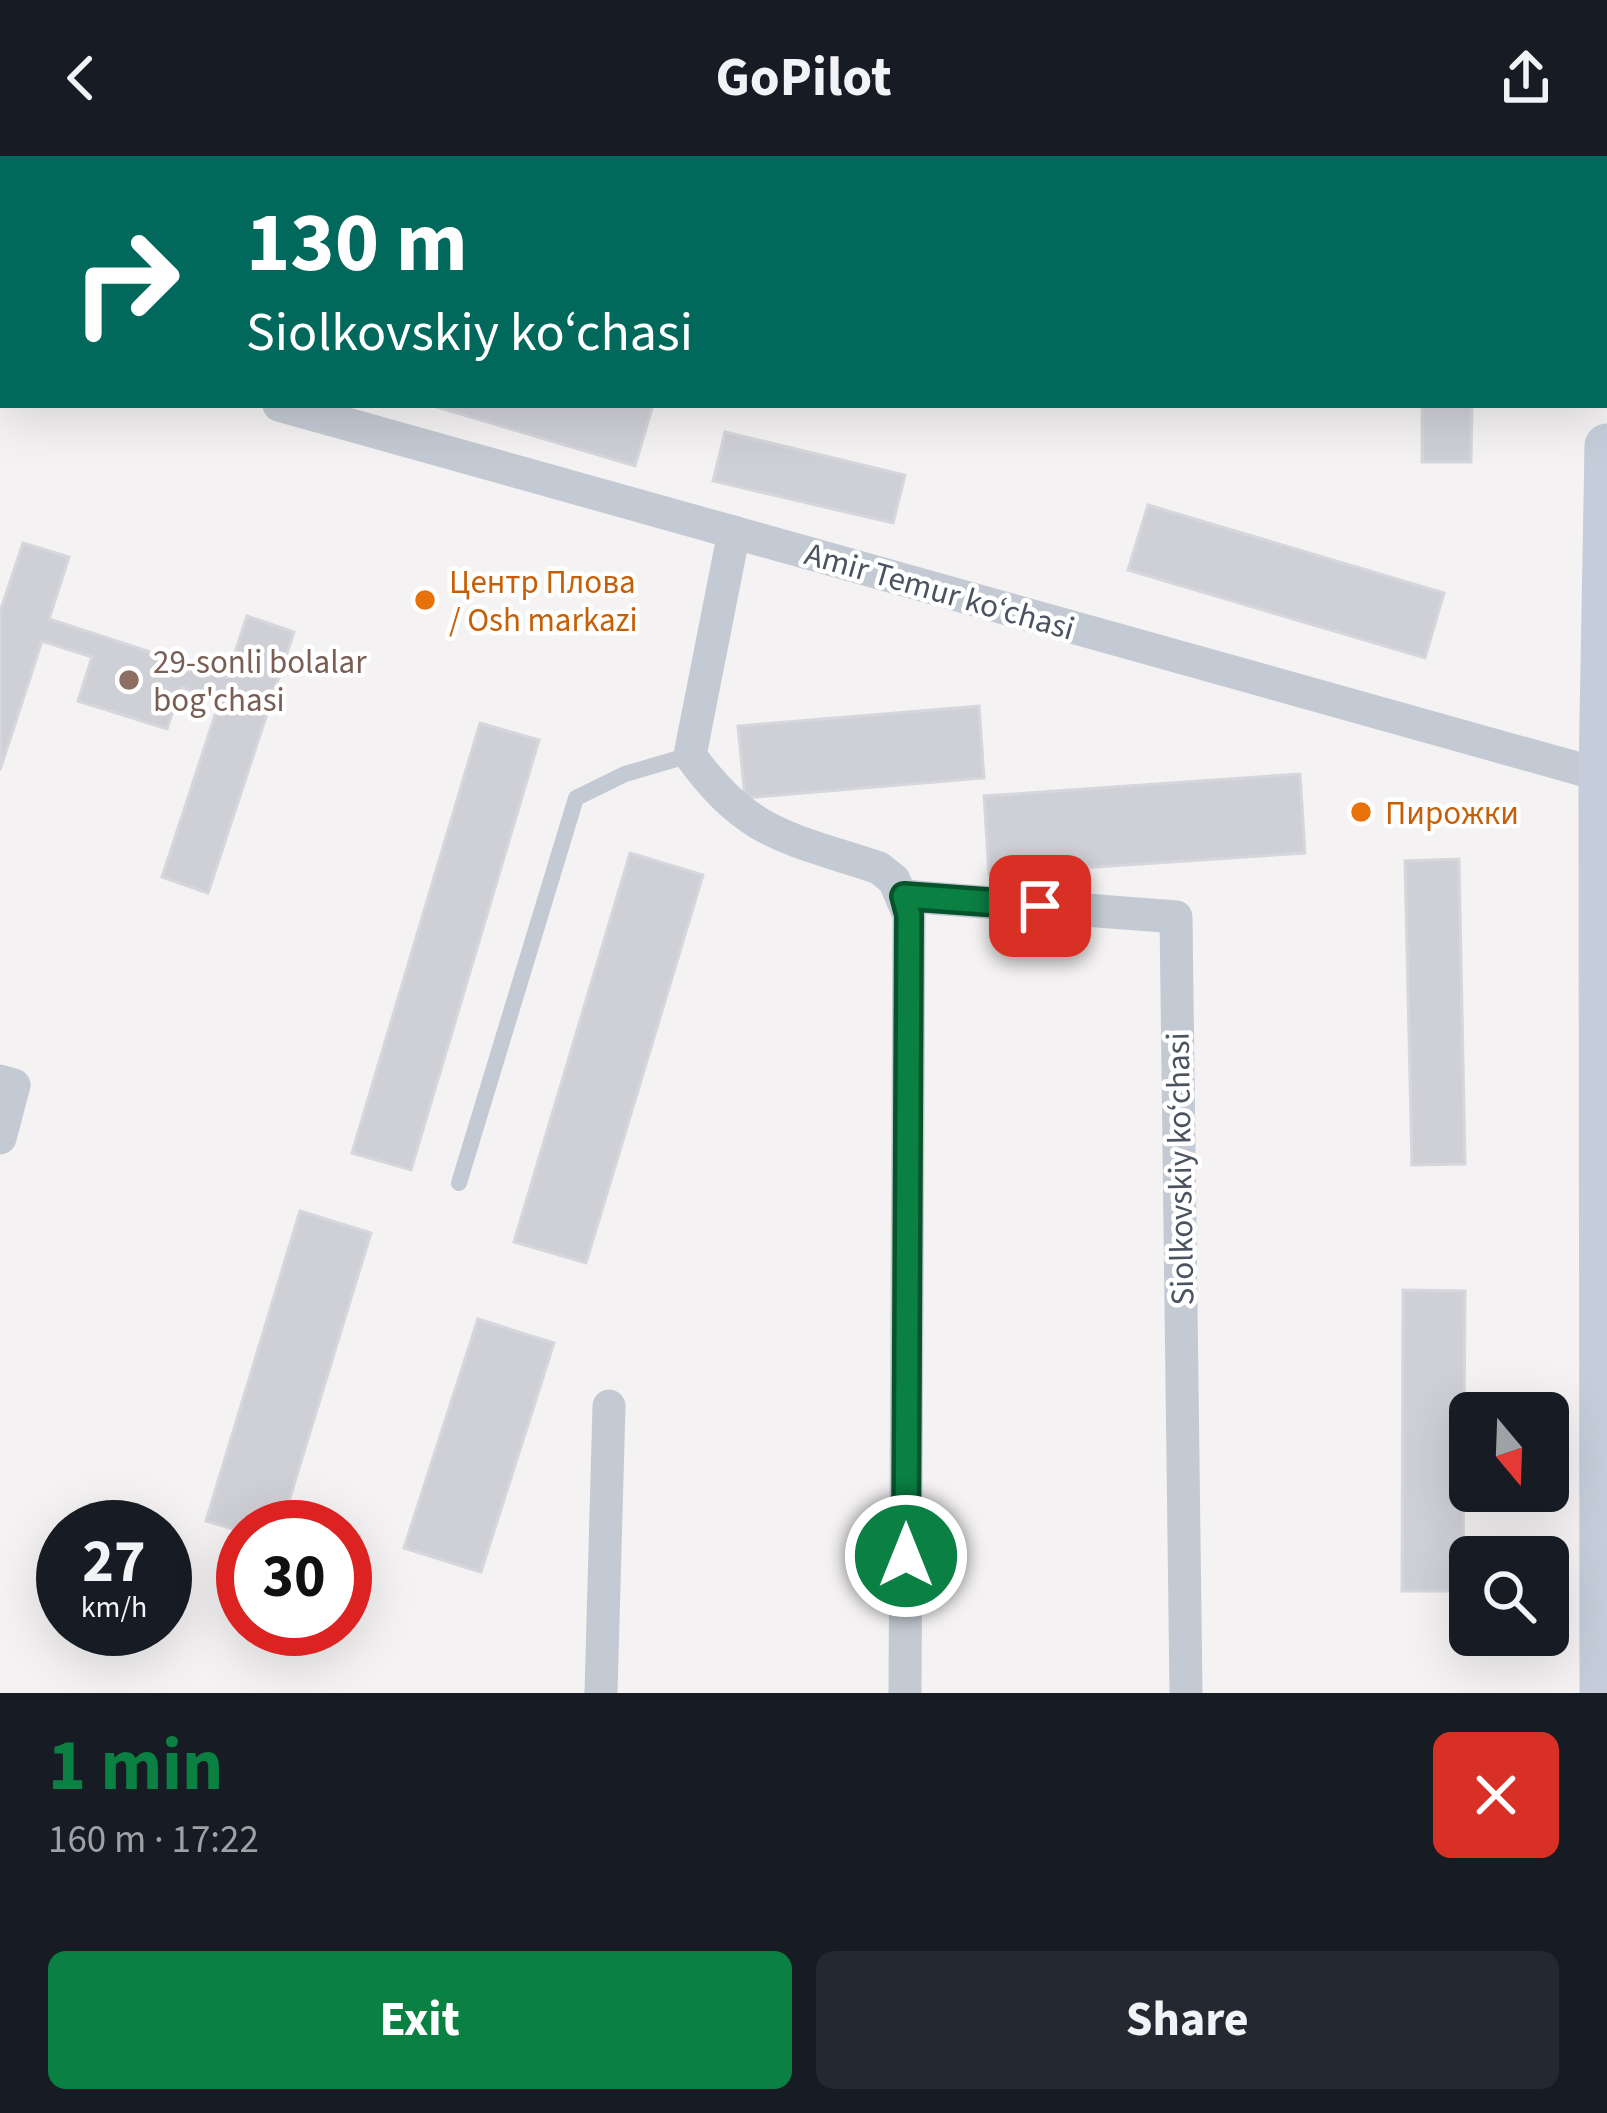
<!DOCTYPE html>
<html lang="en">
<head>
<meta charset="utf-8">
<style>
  :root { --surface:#171b24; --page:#242831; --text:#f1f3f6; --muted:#9ea1a6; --accent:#0b8043 }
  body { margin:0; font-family:"Source Sans 3",sans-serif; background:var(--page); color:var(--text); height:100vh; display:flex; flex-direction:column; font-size:45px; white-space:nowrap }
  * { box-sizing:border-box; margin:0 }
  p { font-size:39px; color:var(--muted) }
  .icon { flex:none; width:66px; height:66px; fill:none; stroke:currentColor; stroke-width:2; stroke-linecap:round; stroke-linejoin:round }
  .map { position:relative; height:1537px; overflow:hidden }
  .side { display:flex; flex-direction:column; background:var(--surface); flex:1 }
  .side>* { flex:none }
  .banner { position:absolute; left:0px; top:0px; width:1608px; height:252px; box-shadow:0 12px 48px #0002; background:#00695c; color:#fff; overflow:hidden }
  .needle { width:78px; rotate:161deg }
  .tools { position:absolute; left:1449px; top:1236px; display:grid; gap:24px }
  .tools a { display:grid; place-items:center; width:120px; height:120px; border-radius:18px; background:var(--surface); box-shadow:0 12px 48px #0002; font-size:60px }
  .speed { position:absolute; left:36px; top:1344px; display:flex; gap:24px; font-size:60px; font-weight:700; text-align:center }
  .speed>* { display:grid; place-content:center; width:156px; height:156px; border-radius:50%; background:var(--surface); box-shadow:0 12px 48px #0002; line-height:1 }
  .speed small { font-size:30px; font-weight:400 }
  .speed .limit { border:18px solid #d22; background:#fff; color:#111 }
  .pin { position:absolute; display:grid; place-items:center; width:102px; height:102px; color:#fff; margin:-51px; border-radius:24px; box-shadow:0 6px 18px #0006 }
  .me { position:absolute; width:132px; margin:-66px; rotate:0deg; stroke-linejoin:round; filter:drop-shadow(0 0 9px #0008) }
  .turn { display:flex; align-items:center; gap:42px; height:252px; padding:0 48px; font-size:54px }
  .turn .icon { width:156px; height:156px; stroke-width:2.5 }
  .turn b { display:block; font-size:84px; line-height:102px }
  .round { display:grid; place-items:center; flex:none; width:126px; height:126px; border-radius:18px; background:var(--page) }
  .head { display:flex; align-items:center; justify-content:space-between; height:204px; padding:0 48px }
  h1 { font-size:72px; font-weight:700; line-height:90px; color:var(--accent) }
  .cta { display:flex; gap:24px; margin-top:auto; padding:24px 48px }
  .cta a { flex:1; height:138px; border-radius:18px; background:var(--accent); color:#fff; font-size:48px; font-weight:700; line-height:138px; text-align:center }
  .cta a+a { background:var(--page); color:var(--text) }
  header { display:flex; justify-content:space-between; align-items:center; height:156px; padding:0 48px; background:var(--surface); font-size:54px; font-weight:700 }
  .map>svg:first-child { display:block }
  .building { fill:#cfd0d6; stroke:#d6d7dd; stroke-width:3 }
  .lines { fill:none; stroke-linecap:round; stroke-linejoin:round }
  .service { stroke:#c3cad3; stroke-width:16 }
  .minor { stroke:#c3cad3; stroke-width:33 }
  .secondary { stroke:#c5cdda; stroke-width:45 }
  .route-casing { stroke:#07532c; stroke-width:30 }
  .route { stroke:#0b8043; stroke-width:21 }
  .food-dot { fill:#e8710a; stroke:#fff; stroke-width:4.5 }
  .education-dot { fill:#8d6e63; stroke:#fff; stroke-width:4.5 }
  .labels { text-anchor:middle; stroke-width:9; stroke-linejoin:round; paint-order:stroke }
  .food-label { font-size:33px; fill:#c56008; stroke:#fff; text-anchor:start }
  .street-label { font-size:33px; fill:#4a535f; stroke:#fff }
  .education-label { font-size:33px; fill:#785e54; stroke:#fff; text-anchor:start }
</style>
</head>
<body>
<header><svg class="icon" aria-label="back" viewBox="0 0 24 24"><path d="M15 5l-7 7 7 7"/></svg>GoPilot<svg class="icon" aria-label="share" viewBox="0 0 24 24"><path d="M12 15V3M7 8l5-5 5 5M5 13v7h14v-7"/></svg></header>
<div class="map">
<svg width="1607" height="1537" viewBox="0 0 1607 1537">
  <rect width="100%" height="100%" fill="#f4f2f2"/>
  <g class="building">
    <path d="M113 0H209L112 3Z"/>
    <path d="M430 249H653L635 310Z"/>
    <path d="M1422 249H1472L1471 306H1422Z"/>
    <path d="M725 276 905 319 893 367 713 325Z"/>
    <path d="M1148 349 1444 437 1425 502 1128 414Z"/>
    <path d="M23 387 69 401 49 463 227 521 247 460 294 476 208 737 162 721 220 544 181 531 167 573 78 545 92 501 42 485 0 614V456Z"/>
    <path d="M979 550 984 622 745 642 738 570Z"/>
    <path d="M480 567 539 584 411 1014 352 997Z"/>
    <path d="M1300 618 1305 697 989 718 984 640Z"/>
    <path d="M630 697 703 719 586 1107 514 1086Z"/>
    <path d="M1459 703 1465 1008 1412 1009 1405 705Z"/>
    <path d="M300 1055 371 1077 281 1371H243V1376L206 1365Z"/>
    <path d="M1403 1134 1465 1135 1463 1435H1402Z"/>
    <path d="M478 1163 554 1187 481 1416 404 1392Z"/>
  </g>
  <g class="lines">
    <path class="service" d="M459 1027 576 642 625 618 690 599"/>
    <g class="minor">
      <path d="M1074 0 1084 3"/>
      <path d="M1142 0V3"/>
      <path d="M53 3 54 0"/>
      <path d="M1605 13H1607"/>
      <path d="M0 184 3 175"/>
      <path d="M279 249 1601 619"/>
      <path d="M734 376 690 599C747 680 790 682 879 712L894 724 909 759 905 1537"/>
      <path d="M904 740 1176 761 1186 1537"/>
      <path d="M0 925 14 929 0 982"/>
      <path d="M601 1537 609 1250"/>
    </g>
    <path class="secondary" d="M1602 1537 1601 619 1607 290"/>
  </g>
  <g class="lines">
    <g class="route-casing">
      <path id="route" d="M906 1400 909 759 904 740 1040 750"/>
    </g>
    <use href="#route" class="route"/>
  </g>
  <g class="food-dot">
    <circle cx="425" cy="444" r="12"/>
    <circle cx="1361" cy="656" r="12"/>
  </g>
  <circle class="education-dot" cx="129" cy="524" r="12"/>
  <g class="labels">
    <g class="food-label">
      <text x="449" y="437">Центр Плова<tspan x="449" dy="38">/ Osh markazi</tspan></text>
      <text x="1385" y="668">Пирожки</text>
    </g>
    <g class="street-label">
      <text transform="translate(940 434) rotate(16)" y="12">Amir Temur ko‘chasi</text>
      <text transform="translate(1179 1013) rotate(-91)" y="12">Siolkovskiy ko‘chasi</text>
    </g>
    <g class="education-label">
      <text x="153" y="517">29-sonli bolalar<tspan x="153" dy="38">bog'chasi</tspan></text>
    </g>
  </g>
</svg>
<div class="tools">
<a><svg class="needle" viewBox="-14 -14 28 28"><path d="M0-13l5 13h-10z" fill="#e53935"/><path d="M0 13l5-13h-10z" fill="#9ea1a6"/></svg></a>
<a><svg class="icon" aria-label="search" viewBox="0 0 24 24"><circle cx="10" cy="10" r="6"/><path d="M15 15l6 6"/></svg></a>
</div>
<div class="speed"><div>27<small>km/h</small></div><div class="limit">30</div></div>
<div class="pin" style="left:1040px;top:750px;background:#d93025"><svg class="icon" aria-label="arrive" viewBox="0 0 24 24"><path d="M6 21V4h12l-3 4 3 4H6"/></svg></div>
<svg class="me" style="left:906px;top:1400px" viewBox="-20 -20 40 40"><circle r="17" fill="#0b8043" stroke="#fff" stroke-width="3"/><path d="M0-11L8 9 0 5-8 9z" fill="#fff"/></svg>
<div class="banner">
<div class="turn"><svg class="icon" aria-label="right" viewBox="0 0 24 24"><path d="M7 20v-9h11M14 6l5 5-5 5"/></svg><div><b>130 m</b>Siolkovskiy ko‘chasi</div></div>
</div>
</div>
<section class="side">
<div class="head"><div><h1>1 min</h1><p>160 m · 17:22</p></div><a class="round" style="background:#d93025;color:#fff"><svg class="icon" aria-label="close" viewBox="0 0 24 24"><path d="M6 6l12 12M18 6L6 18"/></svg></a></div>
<div class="cta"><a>Exit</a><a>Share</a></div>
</section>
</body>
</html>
